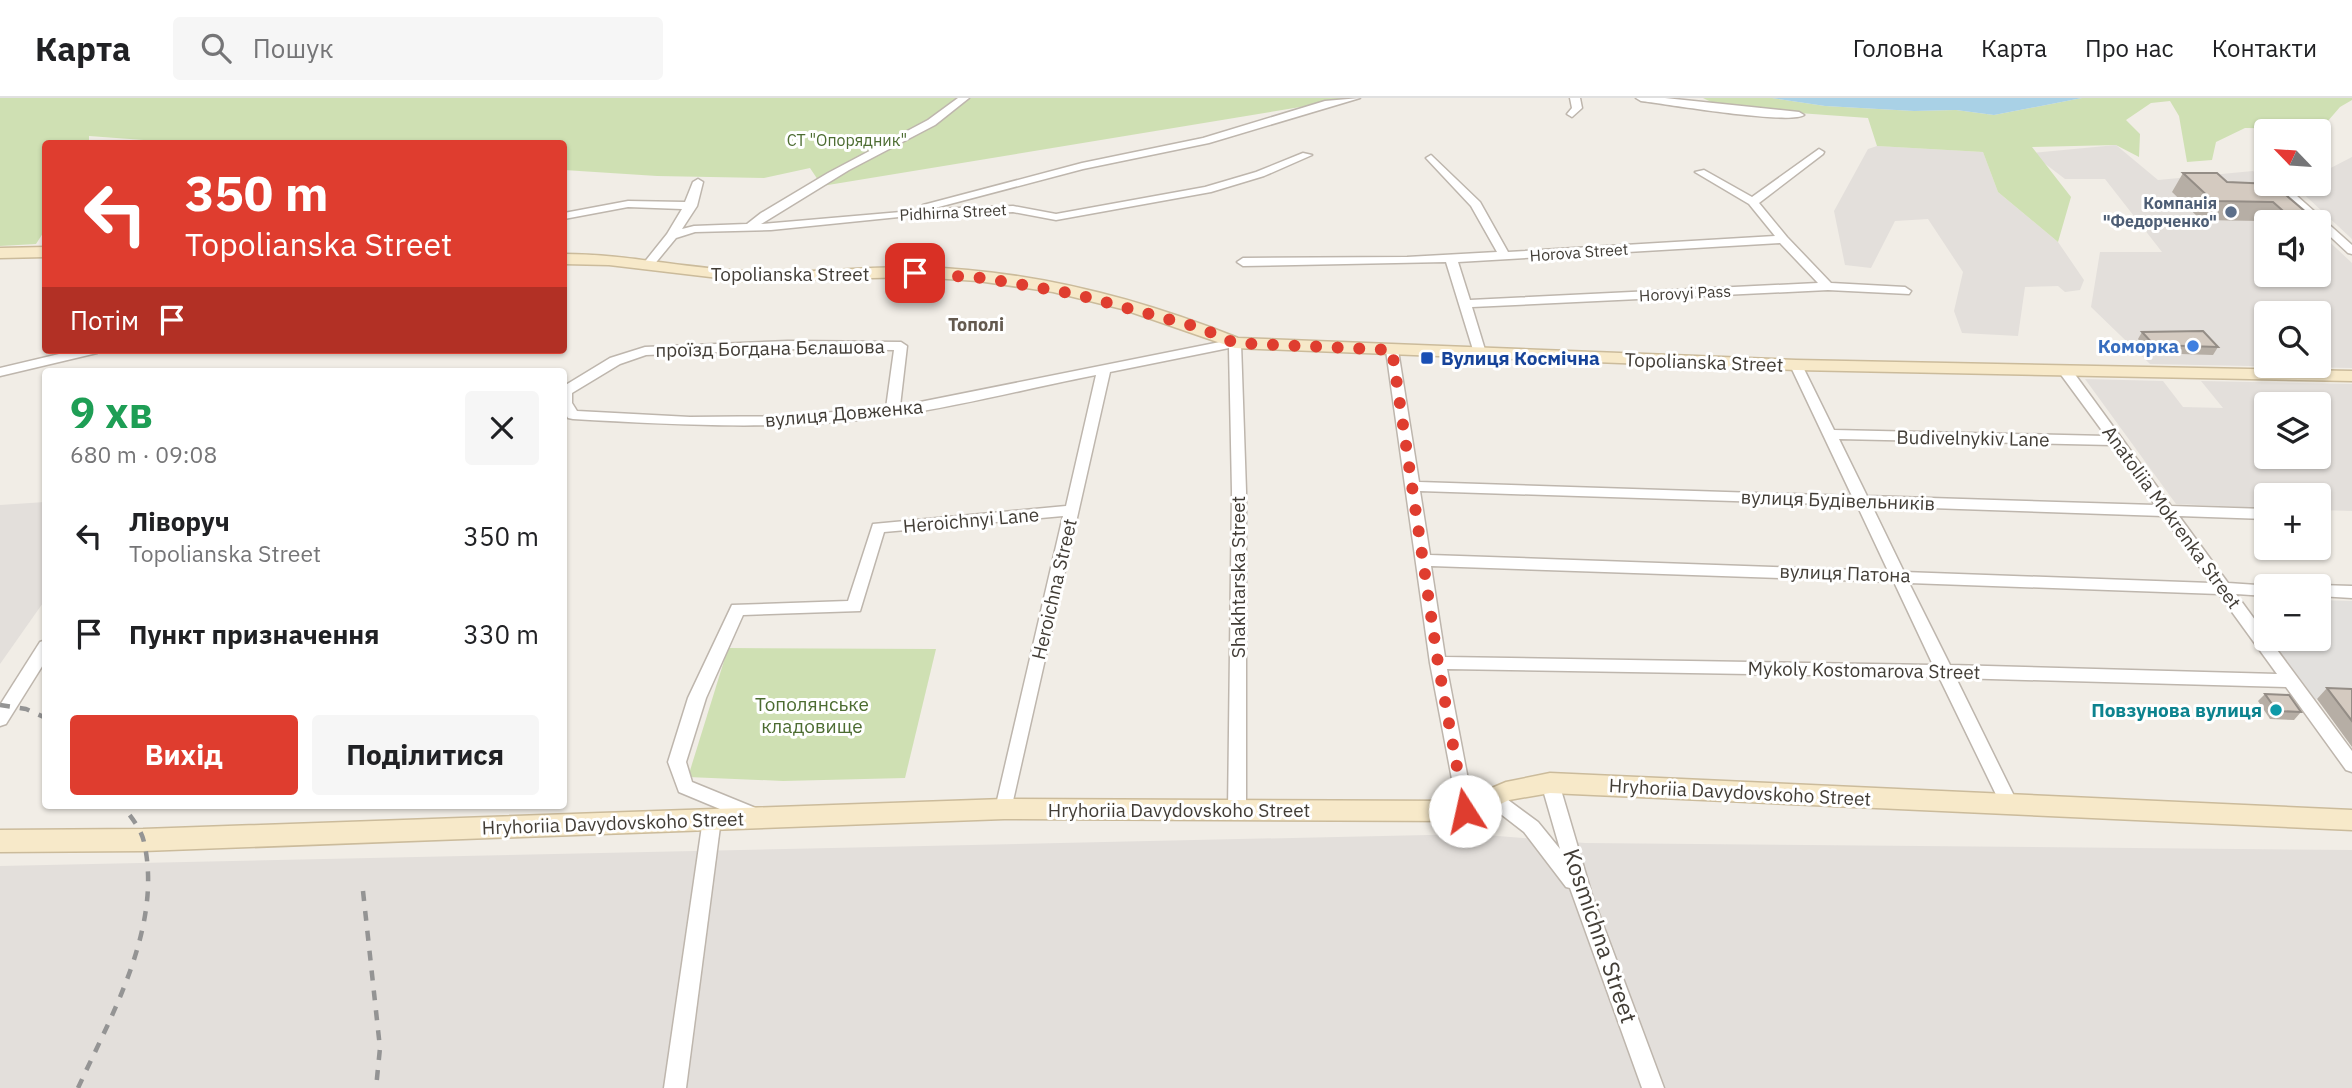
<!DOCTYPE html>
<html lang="uk">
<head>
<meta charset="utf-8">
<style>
  :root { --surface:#fff; --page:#f6f6f6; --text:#202124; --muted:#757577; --line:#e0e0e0; --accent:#df3d2f }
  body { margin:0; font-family:"IBM Plex Sans",sans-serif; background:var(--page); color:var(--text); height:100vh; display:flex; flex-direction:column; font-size:26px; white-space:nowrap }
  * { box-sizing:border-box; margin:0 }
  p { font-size:23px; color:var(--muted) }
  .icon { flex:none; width:38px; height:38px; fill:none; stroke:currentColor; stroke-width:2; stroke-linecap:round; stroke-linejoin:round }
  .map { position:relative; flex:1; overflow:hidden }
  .details { position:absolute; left:42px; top:270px; width:525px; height:441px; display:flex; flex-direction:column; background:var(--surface); border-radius:7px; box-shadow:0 2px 5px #0004 }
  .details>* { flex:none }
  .hud { position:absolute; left:42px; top:42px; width:525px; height:214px; border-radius:7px; box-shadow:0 2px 5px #0004; background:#df3d2f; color:#fff; overflow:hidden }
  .needle { width:46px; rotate:295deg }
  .controls { position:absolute; left:2254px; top:21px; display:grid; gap:14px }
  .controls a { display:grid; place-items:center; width:77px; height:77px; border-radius:7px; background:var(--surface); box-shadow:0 2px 5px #0004; font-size:35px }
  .pin { position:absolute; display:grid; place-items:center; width:60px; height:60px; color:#fff; margin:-30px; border-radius:14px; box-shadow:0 4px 10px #0006 }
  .me { position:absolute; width:77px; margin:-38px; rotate:350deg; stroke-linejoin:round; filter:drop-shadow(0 0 5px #0008) }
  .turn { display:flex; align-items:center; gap:24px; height:147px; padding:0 28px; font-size:32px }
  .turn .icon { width:91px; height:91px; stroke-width:2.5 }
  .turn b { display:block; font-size:49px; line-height:60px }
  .then { display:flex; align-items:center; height:66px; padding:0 28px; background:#0003; gap:14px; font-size:26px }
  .round { display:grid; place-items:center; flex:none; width:74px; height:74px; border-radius:7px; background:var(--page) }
  .head { display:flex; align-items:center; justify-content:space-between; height:119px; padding:0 28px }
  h1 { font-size:42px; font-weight:800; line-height:52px; color:#1e9e55 }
  .primary-button { display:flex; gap:14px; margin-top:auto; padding:14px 28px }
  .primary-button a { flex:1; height:80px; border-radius:7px; background:var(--accent); color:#fff; font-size:28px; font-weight:800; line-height:80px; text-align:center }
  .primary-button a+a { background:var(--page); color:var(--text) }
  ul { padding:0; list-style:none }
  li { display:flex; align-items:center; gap:21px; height:98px; padding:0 28px }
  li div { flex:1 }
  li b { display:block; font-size:26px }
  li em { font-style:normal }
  header { display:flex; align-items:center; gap:42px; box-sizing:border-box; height:98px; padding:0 35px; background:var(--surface); border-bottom:2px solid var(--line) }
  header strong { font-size:33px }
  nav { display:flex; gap:38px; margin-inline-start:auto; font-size:24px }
  .search { width:490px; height:63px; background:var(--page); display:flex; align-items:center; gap:18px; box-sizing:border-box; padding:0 24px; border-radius:7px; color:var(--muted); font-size:26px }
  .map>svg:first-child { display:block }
  .industrial { fill:#e3dfdb; fill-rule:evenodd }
  .green { fill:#cfe0b3 }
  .parking { fill:#e2e0dd }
  .water { fill:#a9d1e6 }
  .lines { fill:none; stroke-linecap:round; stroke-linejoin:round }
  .street-casing { stroke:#beb6ad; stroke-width:3 }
  .secondary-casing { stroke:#cbbb9b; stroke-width:3 }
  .street { fill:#fff; fill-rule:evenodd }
  .secondary { fill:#f7e9c9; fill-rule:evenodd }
  .rail { stroke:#949494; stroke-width:4.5; stroke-dasharray:10 10; stroke-linecap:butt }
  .wall { fill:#b6aea5 }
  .building { fill:#d4cac0; stroke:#948d86; stroke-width:2 }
  .route { stroke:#df3d2f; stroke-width:12; stroke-dasharray:0 21.6 }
  .service-dot { fill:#5c6f8a; stroke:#fff; stroke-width:2.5 }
  .shop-dot { fill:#3f7fe0; stroke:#fff; stroke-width:2.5 }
  .transit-dot { fill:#1a4fb4; stroke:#fff; stroke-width:2.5 }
  .culture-dot { fill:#0f9aa8; stroke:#fff; stroke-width:2.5 }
  .labels { text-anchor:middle; stroke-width:6; stroke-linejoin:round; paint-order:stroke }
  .far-park-label { font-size:16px; fill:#4c6c31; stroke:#fff }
  .far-service-label { font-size:16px; font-weight:bold; fill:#4e5e75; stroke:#fff; text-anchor:end }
  .far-street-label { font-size:16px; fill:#423d36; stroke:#fff }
  .far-neighbourhood-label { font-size:18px; font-weight:bold; fill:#645a4f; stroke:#fff }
  .street-label { font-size:19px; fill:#423d36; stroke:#fff }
  .shop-label { font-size:19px; font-weight:bold; fill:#366cbe; stroke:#fff; text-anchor:end }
  .transit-label { font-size:19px; font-weight:bold; fill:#164399; stroke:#fff; text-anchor:start }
  .park-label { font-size:19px; fill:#4c6c31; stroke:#fff }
  .culture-label { font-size:19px; font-weight:bold; fill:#0d838f; stroke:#fff; text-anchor:end }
  .near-street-label { font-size:23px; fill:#423d36; stroke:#fff }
</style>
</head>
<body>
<header>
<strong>Карта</strong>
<div class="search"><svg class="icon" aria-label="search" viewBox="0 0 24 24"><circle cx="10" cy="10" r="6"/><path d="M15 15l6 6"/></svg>Пошук</div>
<nav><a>Головна</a><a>Карта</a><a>Про нас</a><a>Контакти</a></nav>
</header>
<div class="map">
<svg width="2352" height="990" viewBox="0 0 2352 990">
  <rect width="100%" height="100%" fill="#f1ede6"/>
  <g class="industrial">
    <path d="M2116 47 2158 82 2253 73 2266 85V177H2319V134L2352 165V270L2150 266 2091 209 2100 154H2162L2105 81H2065L2031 55ZM2266 215H2319V268H2266Z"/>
    <path d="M1877 48 1983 54 1998 94 2058 144 2084 182 2080 192 2065 194 2058 188 2025 189 2018 238 1962 235 1954 213 1963 174 1928 121 1895 123 1871 170 1845 167 1834 113 1868 51Z"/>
    <path d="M2352 59V141L2295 88 2319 86V76Z"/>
    <path d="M2085 281 2163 283 2183 309 2223 310 2201 283 2352 286V413L2319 412V397H2266V410L2176 406ZM2266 306H2319V359H2266Z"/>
    <path d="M45 404V502L0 566V407Z"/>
    <path d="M1473 736 1585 745 2352 752V990H0V768Z"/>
  </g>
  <g class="green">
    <path d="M0 0H1355L822 88 810 70 764 80 657 78 564 72V46H198L89 38V45L46 46 45 132 36 146 0 148Z"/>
    <path d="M1703 0H1772L1825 8 1914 13 1956 12 1994 17 2082 0H2352V2L2340 9 2321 31 2245 30 2216 44 2212 62 2187 64 2179 18 2170 3 2151 5 2126 22 2140 36 2139 59 2116 47 2032 49 2071 99 2058 144 1998 94 1983 54 1877 48 1868 20 1771 13 1711 4Z"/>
    <path d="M728 550 936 551 905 680 783 683 688 679Z"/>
  </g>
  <path class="parking" d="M2319 502 2352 503V602L2310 601 2269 541H2319Z"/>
  <path class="water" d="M1772 0H2082L1994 17 1956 12 1914 13 1825 8Z"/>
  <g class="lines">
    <g class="street-casing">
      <g id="street">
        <path d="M958 0H969L935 27 849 72 761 126 924 112 921 109 923 107 1082 65 1203 40 1325 3 1360 0 1209 45 1083 71 931 111 1013 108 1056 116 1205 89 1256 74 1303 55 1312 57 1264 78 1211 94 1056 122 1013 114 899 119 771 132 695 134 676 140 653 168 649 170 643 166 667 136 682 111 628 109 564 121V115L628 103 685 104 693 84 698 81 703 84 697 108 682 131 694 128 747 126 761 115 828 75 928 22Z"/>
        <path d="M1570 0H1580L1582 10 1572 19 1567 16 1572 10Z"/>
        <path d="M1636 0H1665L1799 14 1804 17C1789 27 1667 6 1641 3Z"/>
        <path d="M1819 51 1824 54 1823 56 1759 105 1787 139 1831 185 1905 189 1911 193 1909 196 1828 192 1472 209 1486 255 1480 259 1474 255 1446 164 1243 168 1237 164 1243 160 1407 159 1497 154 1471 108 1426 60 1431 57 1480 104 1508 154 1775 138 1749 106 1695 74 1704 72 1752 99ZM1780 145 1818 185 1470 202 1458 164Z"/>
        <path d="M2287 89 2352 147V156L2348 155 2319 128V124H2315L2283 94 2282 92Z"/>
        <path d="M1235 241 1241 245 1246 393V713L1243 718 1237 721 1231 718 1228 713 1232 393 1229 250 1110 274 1010 716 1004 719 998 716 995 711 1063 418 884 434 860 513 743 517 706 600 686 664 692 684 763 713 765 718 763 723 756 726 679 694 668 664 688 600 732 507 848 503 873 426 1066 408 1096 277C1029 290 961 308 892 318 787 333 679 327 573 321L568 320 564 313V288L610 260 645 249 788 243 901 244 907 248 900 308ZM788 251 894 252 886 310 781 318 690 319 577 313 572 305V295L620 266 646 257Z"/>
        <path d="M1392 248 1398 252 1419 384 1852 398 1790 267 1791 264 1796 263 1802 267 1834 332 2106 338 2059 274 2066 270 2071 271 2171 408 2266 411V421L2179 418 2228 485 2272 488H2266V498L2236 496 2266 537V541H2269L2352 653V674L2346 672 2286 589 1956 580 2018 706 2015 711 2009 714 2003 711 1939 579 1447 571 1474 713 1471 718 1465 721 1459 718 1430 565 1386 252ZM1839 341 2112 347 2155 407 1867 398ZM1420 393 1857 407 1888 473 1430 457ZM1872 408 2163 418 2211 485 1904 474ZM1431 468 1894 484 1933 567 1445 559ZM1909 485 2219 496 2277 576 1950 567Z"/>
        <path d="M76 252H98L97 255 0 278V270Z"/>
        <path d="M2319 487 2352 488V500L2319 498V488H2316Z"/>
        <path d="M46 542V562L6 626 0 628V607L40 544Z"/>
        <path d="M1550 678 1556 680 1559 685 1592 797 1664 990H1642L1570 790 1566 789 1524 734 1484 703 1481 698 1484 693 1490 691 1496 693 1538 724 1560 751 1541 685 1544 680Z"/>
        <path d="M712 713 719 716 721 721 686 990H664L703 721 705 716Z"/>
      </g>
    </g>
    <g class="secondary-casing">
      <g id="secondary">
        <path d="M46 149V159L0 160V150Z"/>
        <path d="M564 156C625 156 683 170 743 173 802 177 860 168 918 169 1028 172 1136 199 1238 240L1796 262 2352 273V283L1796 272 1235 250 1122 211 1053 194 978 183 916 179 744 183 609 167 564 166Z"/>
        <path d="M1550 675 2352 712V732L1550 695 1509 702 1465 723 1004 721 143 753 0 754V732L143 731 1004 701 1461 703 1506 684Z"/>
      </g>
    </g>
    <use href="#street" class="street"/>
    <use href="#secondary" class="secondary"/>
    <g class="rail">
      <path d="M0 607 26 611 46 620"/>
      <path d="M363 793 380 950 376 990"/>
      <path d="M78 990C112 916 163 828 144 744 141 730 130 718 122 707"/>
    </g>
  </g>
  <g class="wall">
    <path d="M2183 75 2227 84 2314 121 2312 124H2266V129L2260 123 2201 122 2172 94Z"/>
    <path d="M2142 234 2218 249 2213 257 2149 255 2138 241Z"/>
    <path d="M2327 590 2352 591V649L2317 601Z"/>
    <path d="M2265 596 2301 614 2294 622 2270 621 2258 603Z"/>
  </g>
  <g class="building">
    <path d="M2183 75H2217L2227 84 2273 86 2314 121H2292L2273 104 2213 103Z"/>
    <path d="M2203 233 2218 249 2154 247 2142 234Z"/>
    <path d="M2327 590 2352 591V623Z"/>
    <path d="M2265 596 2289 597 2301 614 2277 613Z"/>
  </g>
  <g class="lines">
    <path class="route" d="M915 175 983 180 1075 196 1201 230 1235 245 1392 252 1438 565 1465 713"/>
  </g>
  <circle class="service-dot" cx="2231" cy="114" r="7"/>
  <circle class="shop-dot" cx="2193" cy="248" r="7"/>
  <rect class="transit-dot" x="1420" y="253" width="14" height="14" rx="3.5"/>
  <circle class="culture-dot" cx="2276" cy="612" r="7"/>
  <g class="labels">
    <g class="far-park-label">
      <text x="847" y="48">СТ "Опорядник"</text>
    </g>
    <g class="far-service-label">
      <text x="2217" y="111">Компанія<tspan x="2217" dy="18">"Федорченко"</tspan></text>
    </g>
    <g class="far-street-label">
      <text transform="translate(953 114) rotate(-3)" y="6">Pidhirna Street</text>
      <text transform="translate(1579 154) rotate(-4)" y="6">Horova Street</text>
      <text transform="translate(1685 195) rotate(-3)" y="6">Horovyi Pass</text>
    </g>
    <g class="far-neighbourhood-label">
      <text x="976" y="233">Тополі</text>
    </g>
    <g class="street-label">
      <text x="790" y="183">Topolianska Street</text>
      <text transform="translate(770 250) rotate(-1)" y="7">проїзд Богдана Бєлашова</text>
      <text transform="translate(1704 264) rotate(2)" y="7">Topolianska Street</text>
      <text transform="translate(844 315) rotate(-5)" y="7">вулиця Довженка</text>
      <text transform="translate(1973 340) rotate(1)" y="7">Budivelnykiv Lane</text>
      <text transform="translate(1838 402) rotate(2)" y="7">вулиця Будівельників</text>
      <text transform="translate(2172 419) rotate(54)" y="7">Anatoliia Mokrenka Street</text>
      <text transform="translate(971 422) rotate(-5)" y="7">Heroichnyi Lane</text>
      <text transform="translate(1845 475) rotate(2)" y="7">вулиця Патона</text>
      <text transform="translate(1238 479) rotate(-90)" y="7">Shakhtarska Street</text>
      <text transform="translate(1054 491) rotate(-77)" y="7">Heroichna Street</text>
      <text transform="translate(1864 572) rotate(1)" y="7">Mykoly Kostomarova Street</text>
      <text transform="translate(1740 694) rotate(3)" y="7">Hryhoriia Davydovskoho Street</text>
      <text x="1179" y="719">Hryhoriia Davydovskoho Street</text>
      <text transform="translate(613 725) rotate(-2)" y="7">Hryhoriia Davydovskoho Street</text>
    </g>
    <g class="shop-label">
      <text x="2179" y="255">Коморка</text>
    </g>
    <g class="transit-label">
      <text x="1441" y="267">Вулиця Космічна</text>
    </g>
    <g class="park-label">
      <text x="812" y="613">Тополянське<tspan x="812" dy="22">кладовище</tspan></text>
    </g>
    <g class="culture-label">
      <text x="2262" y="619">Повзунова вулиця</text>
    </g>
    <g class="near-street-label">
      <text transform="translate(1600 838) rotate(71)" y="8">Kosmichna Street</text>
    </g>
  </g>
</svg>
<div class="controls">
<a><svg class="needle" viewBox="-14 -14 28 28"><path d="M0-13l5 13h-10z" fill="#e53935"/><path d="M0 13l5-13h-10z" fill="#757577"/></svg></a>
<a><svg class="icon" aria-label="sound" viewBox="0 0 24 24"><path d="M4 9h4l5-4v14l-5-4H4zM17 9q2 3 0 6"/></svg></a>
<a><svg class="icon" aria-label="search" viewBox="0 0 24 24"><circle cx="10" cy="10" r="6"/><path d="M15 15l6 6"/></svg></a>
<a><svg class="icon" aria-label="layers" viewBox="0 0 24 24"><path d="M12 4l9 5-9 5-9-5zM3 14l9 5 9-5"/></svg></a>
<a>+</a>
<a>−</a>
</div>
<div class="pin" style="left:915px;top:175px;background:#d93025"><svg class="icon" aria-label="arrive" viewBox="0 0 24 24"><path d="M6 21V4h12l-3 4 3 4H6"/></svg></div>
<svg class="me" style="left:1465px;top:713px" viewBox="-20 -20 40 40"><circle r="19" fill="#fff"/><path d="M0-13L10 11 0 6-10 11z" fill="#df3d2f"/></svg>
<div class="hud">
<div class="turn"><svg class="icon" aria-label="left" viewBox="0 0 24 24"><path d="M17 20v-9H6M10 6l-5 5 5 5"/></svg><div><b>350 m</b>Topolianska Street</div></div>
<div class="then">Потім<svg class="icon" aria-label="arrive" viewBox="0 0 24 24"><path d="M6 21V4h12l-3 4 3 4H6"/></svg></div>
</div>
<section class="details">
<div class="head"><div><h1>9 хв</h1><p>680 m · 09:08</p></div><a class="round"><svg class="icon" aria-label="close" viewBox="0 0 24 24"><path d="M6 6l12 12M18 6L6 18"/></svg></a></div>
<ul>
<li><svg class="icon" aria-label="left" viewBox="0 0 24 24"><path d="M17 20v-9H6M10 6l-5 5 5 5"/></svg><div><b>Ліворуч</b><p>Topolianska Street</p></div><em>350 m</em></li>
<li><svg class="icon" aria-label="arrive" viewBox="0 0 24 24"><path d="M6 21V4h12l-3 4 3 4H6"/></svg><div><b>Пункт призначення</b></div><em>330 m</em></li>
</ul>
<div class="primary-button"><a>Вихід</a><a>Поділитися</a></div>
</section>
</div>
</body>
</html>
